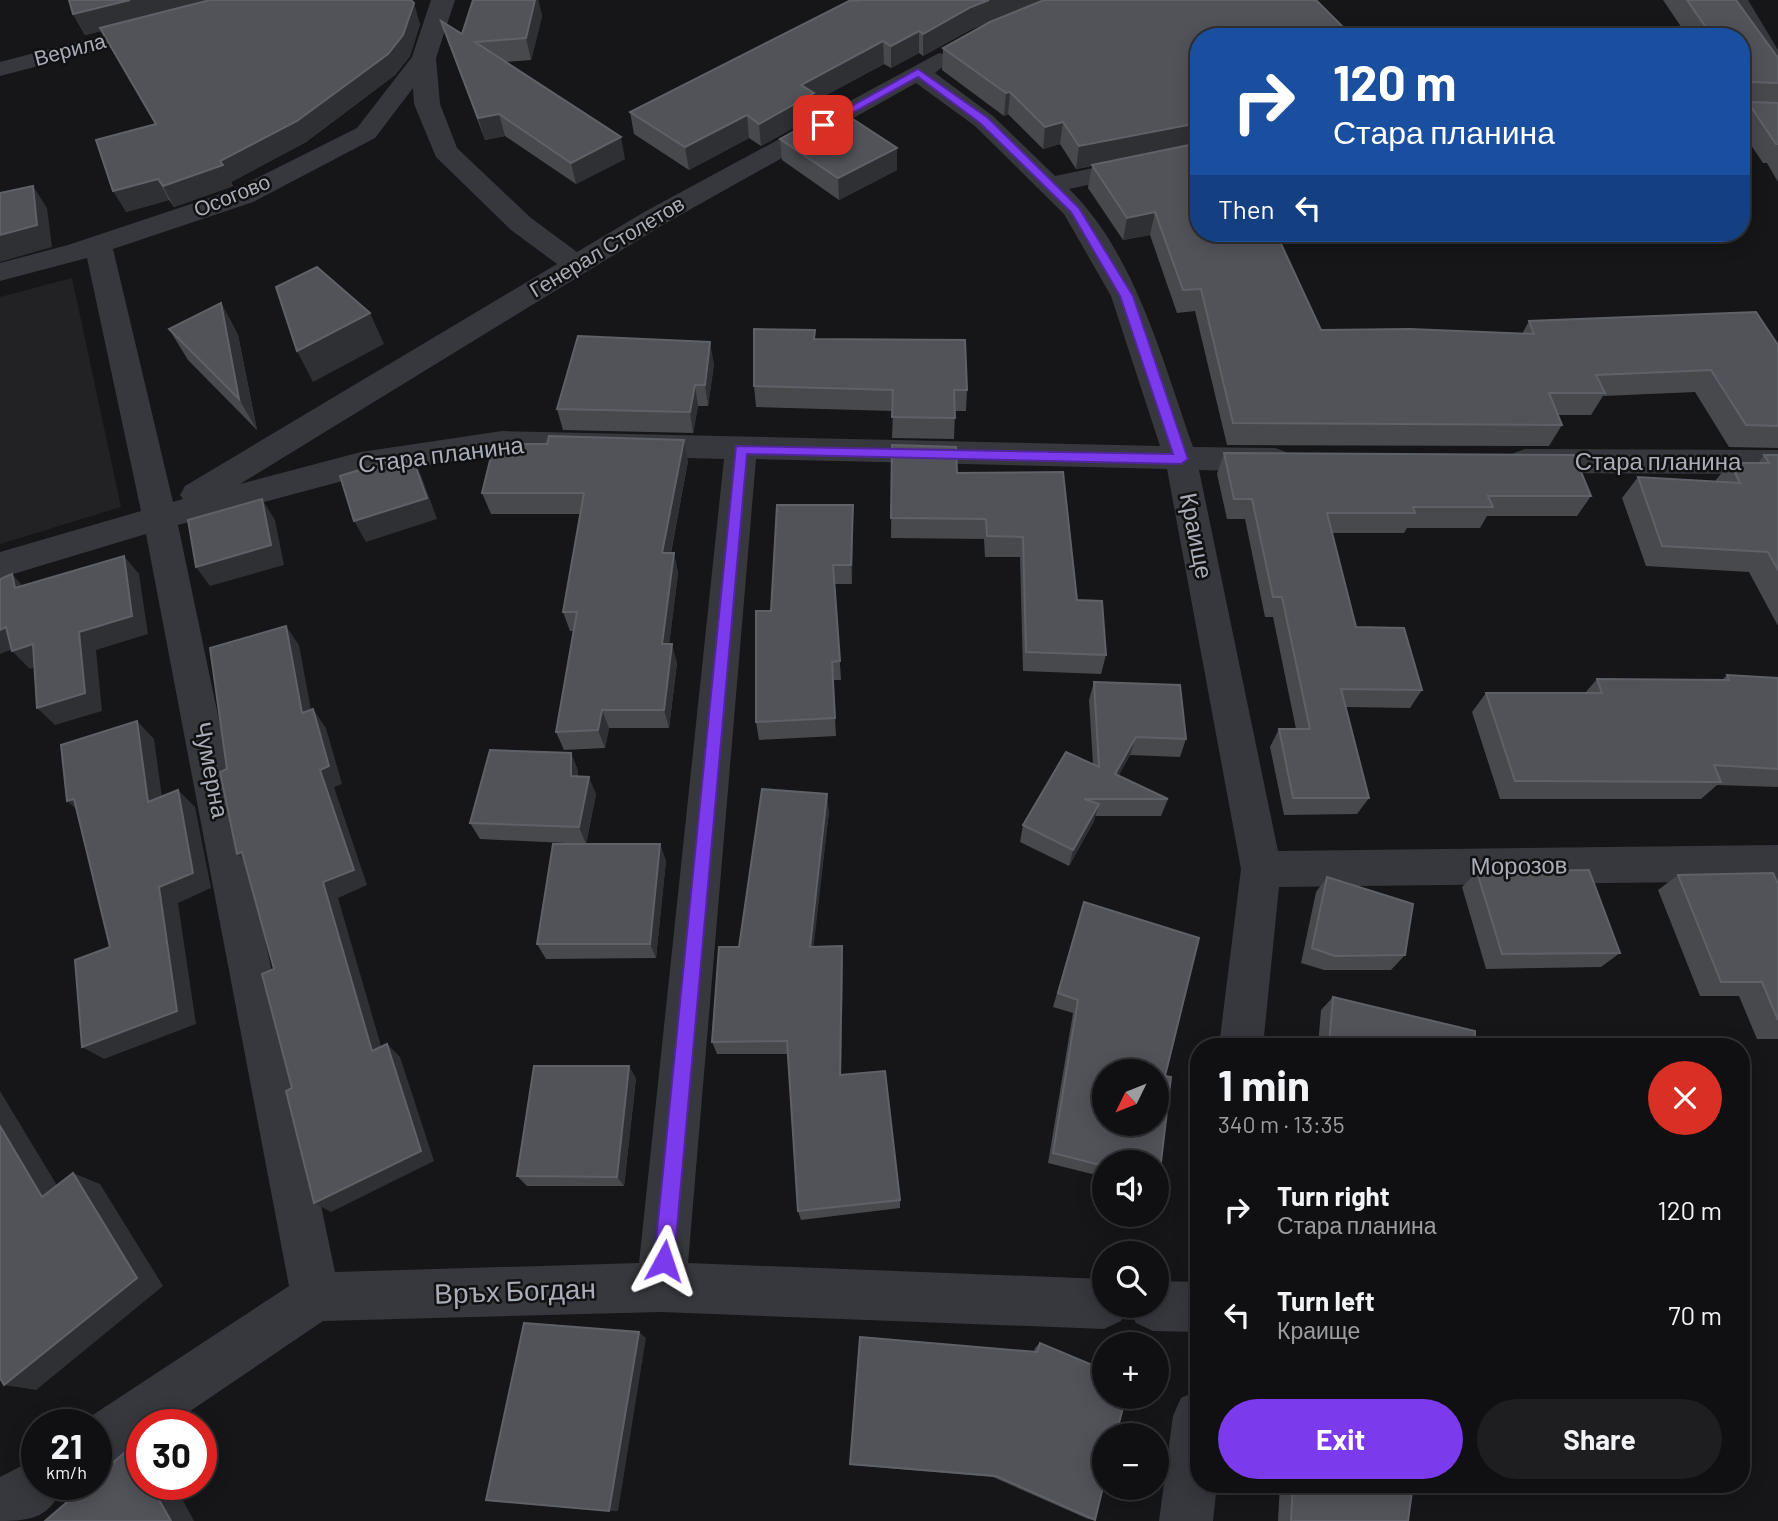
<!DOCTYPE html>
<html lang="en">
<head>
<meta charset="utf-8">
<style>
  :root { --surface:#101012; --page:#1e1e20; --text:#f1f3f6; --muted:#9c9d9f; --line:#303032; --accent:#7c3aed }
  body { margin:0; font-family:Barlow,sans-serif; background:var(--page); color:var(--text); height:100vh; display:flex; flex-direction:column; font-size:26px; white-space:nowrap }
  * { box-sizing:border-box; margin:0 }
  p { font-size:23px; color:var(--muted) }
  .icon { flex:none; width:38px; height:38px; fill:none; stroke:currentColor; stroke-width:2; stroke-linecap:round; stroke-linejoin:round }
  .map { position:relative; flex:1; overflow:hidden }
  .details { position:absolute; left:1190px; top:1038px; width:560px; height:455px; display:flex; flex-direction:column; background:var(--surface); border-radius:28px; box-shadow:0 4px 18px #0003,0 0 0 2px var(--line) }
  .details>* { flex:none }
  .guide { position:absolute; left:1190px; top:28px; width:560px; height:214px; border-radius:28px; box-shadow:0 4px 18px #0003,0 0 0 2px var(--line); background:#1a4fa0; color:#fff; overflow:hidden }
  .needle { width:46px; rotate:227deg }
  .tools { position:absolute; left:1092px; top:1059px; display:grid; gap:14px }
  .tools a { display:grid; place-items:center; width:77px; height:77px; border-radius:50%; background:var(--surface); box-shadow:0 4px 18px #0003,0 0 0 2px var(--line); font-size:35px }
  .speed { position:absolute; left:21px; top:1409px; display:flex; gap:14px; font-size:35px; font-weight:700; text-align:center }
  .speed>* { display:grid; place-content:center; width:91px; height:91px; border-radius:50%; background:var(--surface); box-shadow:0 4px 18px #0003,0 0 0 2px var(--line); line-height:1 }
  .speed small { font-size:18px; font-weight:400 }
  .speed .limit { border:10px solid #d22; background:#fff; color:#111 }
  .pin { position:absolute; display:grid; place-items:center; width:60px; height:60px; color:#fff; margin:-30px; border-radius:14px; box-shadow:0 4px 10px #0006 }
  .me { position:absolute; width:77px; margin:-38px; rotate:5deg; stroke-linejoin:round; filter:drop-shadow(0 0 5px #0008) }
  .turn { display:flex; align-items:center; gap:24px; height:147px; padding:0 28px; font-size:32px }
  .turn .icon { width:91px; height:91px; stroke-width:2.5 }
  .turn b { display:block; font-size:49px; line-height:60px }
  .then { display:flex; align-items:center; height:66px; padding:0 28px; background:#0003; gap:14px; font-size:26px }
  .round { display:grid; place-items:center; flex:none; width:74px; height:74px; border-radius:37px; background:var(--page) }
  .head { display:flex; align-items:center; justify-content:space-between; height:119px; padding:0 28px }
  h1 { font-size:42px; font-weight:700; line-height:52px }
  .cta { display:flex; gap:14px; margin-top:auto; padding:14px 28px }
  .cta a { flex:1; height:80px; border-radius:42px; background:var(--accent); color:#fff; font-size:28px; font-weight:700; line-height:80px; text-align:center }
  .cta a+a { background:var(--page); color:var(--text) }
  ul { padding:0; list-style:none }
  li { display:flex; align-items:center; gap:21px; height:105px; padding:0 28px }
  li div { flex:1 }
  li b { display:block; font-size:26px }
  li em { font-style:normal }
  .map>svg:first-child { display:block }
  .built { fill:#222225 }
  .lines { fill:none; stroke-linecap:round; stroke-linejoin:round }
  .minor { fill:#37383d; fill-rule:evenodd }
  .wall { fill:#47494d }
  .shaded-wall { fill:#2f3033 }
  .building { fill:#525359; stroke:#5f6168; stroke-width:2; fill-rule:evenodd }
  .route { fill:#7c3aed; stroke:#51269a; stroke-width:2 }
  .labels { text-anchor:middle; stroke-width:5; stroke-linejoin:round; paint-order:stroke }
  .far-street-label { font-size:21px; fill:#a8adb8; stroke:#111113 }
  .street-label { font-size:24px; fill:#a8adb8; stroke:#111113 }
  .near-street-label { font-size:28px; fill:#a8adb8; stroke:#111113 }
</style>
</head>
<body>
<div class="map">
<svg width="1778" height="1521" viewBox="0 0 1778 1521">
  <rect width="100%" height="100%" fill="#161618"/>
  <path class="built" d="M72 278 121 507 0 544V297Z"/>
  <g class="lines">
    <g class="minor">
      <path d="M431 0H455L436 58 440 104 457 148 531 218 577 252 646 211 939 53 948 55 951 60 935 73 993 116 1055 176 1199 146V162L1069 189C1135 253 1163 362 1193 447L1275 448 1286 452 1291 460 1286 468 1275 472 1199 470 1278 851 1778 845V881L1279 887 1263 1046H1219L1241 869 1167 469 756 459 688 1263 1104 1279V1306H1128L1121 1321 1104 1329 661 1312 323 1321 171 1424H142V1444L114 1462 96 1470V1424H79L289 1286 146 534 0 578V552L141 511 87 258 0 281V263L68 245 233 190 357 128 412 57ZM916 83 975 126 1064 214 1111 296 1160 446 502 431 361 452 240 484 666 223ZM413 88 414 104 436 157 511 230 557 264 185 486 180 495 183 499 173 502 113 249 253 202 375 138ZM502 453 724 459 639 1263 335 1272 178 525 361 476Z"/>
      <path d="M1724 0H1748L1778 50V77L1769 75Z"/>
      <path d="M157 21 165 23 169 28 165 33 0 76V62Z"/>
      <path d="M1525 449 1778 450V474L1525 473 1514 469 1509 461 1514 453Z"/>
      <path d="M1157 1281 1199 1282V1332L1153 1331 1136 1323 1128 1306H1157Z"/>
      <path d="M1199 1390V1484H1217L1213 1521H1159L1173 1416 1181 1398Z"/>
      <path d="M37 1458V1484H64C50 1517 34 1521 0 1521V1477Z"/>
    </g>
  </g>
  <g class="wall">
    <path d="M473 0H538L542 16 531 60 505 62 625 159 576 184 505 136 485 140 448 42 441 21 462 34Z"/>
    <path d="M859 0H1041L970 30 923 56 919 53 891 68 884 64 815 101V116L761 146 749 138 689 170 634 134 630 112Z"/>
    <path d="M1663 0H1736L1778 58V182L1767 163H1763L1741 130V37H1688Z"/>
    <path d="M73 14 420 24 410 56 395 75 306 142 231 182 233 186 174 207 169 200 126 212 155 124 101 31 85 35Z"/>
    <path d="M1199 37V233L1321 330 1522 334 1529 321 1778 345V448L1729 447 1695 392 1603 396 1591 415H1558L1562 425 1549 446 1227 445 1195 311 1177 313 1150 235 1123 240 1088 188 1092 166 1076 169 1060 144 1043 149 1008 114 1004 116 942 70 943 48Z"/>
    <path d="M780 139 897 170 839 200 782 160Z"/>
    <path d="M221 303 238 335 257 430 188 360 169 329Z"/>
    <path d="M815 330V339L967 390 966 411H955L954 439 892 438 893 411 756 407 754 386Z"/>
    <path d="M714 364 708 406H698L693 433 563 430 557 409Z"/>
    <path d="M892 445 957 473 1063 472 1077 600 1106 655 1101 674 1023 671 1020 557H985L984 539 891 538Z"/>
    <path d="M1224 453 1591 496 1577 516H1487L1480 528H1407L1404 533H1332L1356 627 1422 690 1410 708 1346 707 1369 798 1357 814 1284 815 1270 747 1279 729H1296L1273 617H1265L1245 519H1227L1217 474Z"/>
    <path d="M1764 455H1778V626L1749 572 1646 566 1622 498 1638 477 1715 481 1730 463H1758Z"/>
    <path d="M688 461 671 553H674L678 573 669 644 677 663 669 728H609L605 748 564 750 556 732 574 631H570L563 612 580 514H491L482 493Z"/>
    <path d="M853 505 852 584H835L841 680H833L836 736 759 740 756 722Z"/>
    <path d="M1727 675 1778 678V787L1717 785 1701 799H1500L1472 712 1486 693H1585L1597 679 1722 680Z"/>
    <path d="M1094 682 1186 739 1180 757 1130 755 1118 776 1168 799 1161 816H1095L1094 821 1069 866 1020 842 1023 825 1093 764 1089 700Z"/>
    <path d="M571 753 578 771V776L596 794 586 844 480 839 470 823Z"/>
    <path d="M829 811 813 947 843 961 841 1075 900 1200V1208L801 1220 798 1211 788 1054H717L712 1042 739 947Z"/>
    <path d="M666 860 656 958 546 959 537 944Z"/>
    <path d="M1477 872 1620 953 1601 967 1486 969 1462 887Z"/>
    <path d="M1678 875 1778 884V1039H1757L1739 996H1700L1658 890Z"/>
    <path d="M1327 877 1405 955 1391 970H1324L1301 963 1316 892Z"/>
    <path d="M1079 917 1165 1076 1159 1179 1157 1181V1162H1104V1177L1048 1163 1073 1013 1053 1007Z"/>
    <path d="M1333 997 1475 1046H1318L1321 1010Z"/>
    <path d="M636 1078 624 1186H527L517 1176Z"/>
    <path d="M1040 1343 1095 1520 1088 1519 993 1477 852 1465 850 1464 1034 1352 1035 1348Z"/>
    <path d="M1280 1484H1413L1408 1521H1278Z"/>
  </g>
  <g class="shaded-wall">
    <path d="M130 0H224L85 35 73 14Z"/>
    <path d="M535 0H538L542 16 531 60 526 38Z"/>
    <path d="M989 0H1041L970 30 923 56V34L971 7Z"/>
    <path d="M414 3 420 24 410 56 395 75 306 142 231 182 233 186 174 207 163 186 220 161Z"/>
    <path d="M919 31V53L891 68V46Z"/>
    <path d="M883 41 884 64 815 101V116L761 146 759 124 801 85Z"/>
    <path d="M1010 92 1008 114 1004 116 1006 93Z"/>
    <path d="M499 114 505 136 485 140 478 118Z"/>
    <path d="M747 115 749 138 689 170 685 147Z"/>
    <path d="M1063 122 1060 144 1043 149 1045 127Z"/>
    <path d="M1199 123V144L1076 169 1079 146Z"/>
    <path d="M621 137 625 159 576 184 571 163Z"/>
    <path d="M897 148V170L839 200 838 178Z"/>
    <path d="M158 179 169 200 126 212 113 191Z"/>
    <path d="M33 186 47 208 52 247 0 262V235Z"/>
    <path d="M1155 212 1150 235 1123 240 1127 218Z"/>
    <path d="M221 303 238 335 257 430 239 399Z"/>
    <path d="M370 313 384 344 313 382 297 351Z"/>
    <path d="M710 342 714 364 708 406 705 385Z"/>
    <path d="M695 385 698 406 693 433 690 412Z"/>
    <path d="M684 440 688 461 667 573 662 553Z"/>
    <path d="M411 454 421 475 437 519 366 542 354 521Z"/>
    <path d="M262 499 275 520 284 565 210 586 196 567Z"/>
    <path d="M853 505V525L852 584 851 565Z"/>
    <path d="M674 553 678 573 667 663 662 644Z"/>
    <path d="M124 556 139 574 148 634 96 650 102 711 55 725 37 708 79 632Z"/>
    <path d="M12 574 29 593 15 588Z"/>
    <path d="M286 626 299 645 315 731 302 713Z"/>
    <path d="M6 627 24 645 0 654V630Z"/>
    <path d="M33 644 50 661 30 669 12 651Z"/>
    <path d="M672 644 677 663 669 728 664 710Z"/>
    <path d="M313 709 326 728 342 784 334 787 367 885 338 898 386 1063 372 1051 323 882 320 770Z"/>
    <path d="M602 710 609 728 605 748 598 730Z"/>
    <path d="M137 721 154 739 165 819 148 802Z"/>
    <path d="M1136 737 1130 755 1110 792 1115 774Z"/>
    <path d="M571 753 578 771V793L571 776Z"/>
    <path d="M589 777 596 794 586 844 579 827Z"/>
    <path d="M178 790 195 807 211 888 178 903 196 1024 104 1059 82 1047 159 887Z"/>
    <path d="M827 794 829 811 812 961 810 947Z"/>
    <path d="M74 799 87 818 67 801Z"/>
    <path d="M1099 804 1094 821 1069 866 1073 850Z"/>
    <path d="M660 844 666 860 656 958 650 944Z"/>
    <path d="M242 852 253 870 237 854Z"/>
    <path d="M842 946 843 961 841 1087 840 1075Z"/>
    <path d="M387 1044 400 1057 434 1161 331 1212 314 1203Z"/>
    <path d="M629 1066 636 1078 624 1186 617 1177Z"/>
    <path d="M0 1091 70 1207 42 1197 0 1126Z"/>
    <path d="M73 1173 100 1184 163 1286 36 1390 4 1385Z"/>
    <path d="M639 1332 646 1338 618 1511H609Z"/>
    <path d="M130 1448 142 1449V1469Z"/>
    <path d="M150 1484H174L194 1521H171Z"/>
  </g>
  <g class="building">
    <path d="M69 0H130L73 14Z"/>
    <path d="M210 0H411L414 3 403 35 388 54 297 121 220 161 223 165 163 186 158 179 113 191 96 140 156 124 100 28Z"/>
    <path d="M473 0H535L526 38 475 42 621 137 571 163 499 114 478 118 441 21 462 34Z"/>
    <path d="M851 0 857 1 859 0H989L971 7 923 34 919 31 891 46 883 41 801 85 814 93 759 124 747 115 685 147 630 112Z"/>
    <path d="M1044 0H1316L1353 37H1199V123L1079 146 1063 122 1045 127 1010 92 1006 93 943 48 990 22Z"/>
    <path d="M1687 0H1736L1778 58V83L1751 82V102L1778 103V144H1776L1741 92V37H1703L1712 36Z"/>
    <path d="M836 108 897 148 838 178 780 139Z"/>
    <path d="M1199 143V233H1276L1321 330 1410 329 1534 334 1529 321 1756 312 1778 345V426L1746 425 1711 370 1596 375 1605 393H1549L1562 425 1233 423 1201 289 1183 290 1155 212 1127 218 1092 165Z"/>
    <path d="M33 186 37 225 0 235V193Z"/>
    <path d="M317 267 370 313 297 351 276 287Z"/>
    <path d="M221 303 239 399 169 329Z"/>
    <path d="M754 329 815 330 814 339 965 340 967 390H954L955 418 892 417 893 390 754 386Z"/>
    <path d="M578 336 710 342 705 385H695L690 412 557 409Z"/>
    <path d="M549 436 684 440 662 553H674L662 644H672L664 710H602L598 730 556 732 577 612H563L584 493H482L494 444H547Z"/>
    <path d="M892 445 956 447 957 473 1063 472 1077 600 1102 601 1106 655 1026 652 1023 537 987 536 986 519 891 518Z"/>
    <path d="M1224 453 1574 455 1591 496H1488L1493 507H1413L1415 513H1327L1356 627 1404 628 1422 690 1341 689 1369 798H1293L1279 729H1310L1282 597H1273L1252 499H1234Z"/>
    <path d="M411 454 427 498 354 521 340 476Z"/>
    <path d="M1764 455H1778V570L1768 552 1662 546 1638 477 1740 483 1730 463H1769Z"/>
    <path d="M262 499 271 545 196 567 188 520Z"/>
    <path d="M777 505H853L851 565H833L840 661 832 662 835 718 756 722V611H771Z"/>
    <path d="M124 556 132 616 79 632 85 693 37 708 33 644 12 651 6 627 0 630V579L12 574 15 588Z"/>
    <path d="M286 626 302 713 313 709 329 766 320 770 354 870 323 882 372 1051 387 1044 421 1151 314 1203 286 1091 292 1088 262 974 274 969 242 852 237 854 220 772 227 769 210 648Z"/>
    <path d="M1727 675 1778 678V769L1714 765 1721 782 1515 781 1486 693H1602L1597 679 1729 680Z"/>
    <path d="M1094 682 1180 685 1186 739 1136 737 1115 774 1168 799H1084L1099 804 1073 850 1023 825 1066 752 1099 767Z"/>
    <path d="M137 721 148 802 178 790 193 873 159 887 177 1011 82 1047 75 960 110 947 74 799 67 801 61 745Z"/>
    <path d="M490 750 571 753V776L589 777 579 827 470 823Z"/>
    <path d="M762 789 827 794 810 947 842 946 840 1075 885 1071 900 1200 798 1211 787 1041 712 1042 719 947H739Z"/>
    <path d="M553 844H660L650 944H537Z"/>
    <path d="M1589 870 1620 953 1502 954 1477 872Z"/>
    <path d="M1773 873 1778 884V1020L1762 982H1721L1678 875Z"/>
    <path d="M1327 877 1413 904 1405 955 1335 956 1312 948Z"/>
    <path d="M1084 902 1199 938 1165 1076 1171 1077 1159 1179 1157 1178V1162H1104V1166L1053 1153 1078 1000 1058 993ZM1104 1071H1157V1124H1104Z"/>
    <path d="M1333 997 1475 1031V1046H1329Z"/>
    <path d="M534 1066H629L617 1177 517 1176Z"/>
    <path d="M0 1126 42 1197 73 1173 137 1278 4 1385 0 1378Z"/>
    <path d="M524 1323 639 1332 609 1511 486 1500Z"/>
    <path d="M860 1337 1037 1352 1040 1343 1104 1370V1396H1126L1116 1435H1104V1483L1095 1520 996 1476 850 1464Z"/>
    <path d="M130 1448 142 1469V1484H150L171 1521H45L88 1484H96V1477Z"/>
    <path d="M1293 1484H1413L1408 1521H1291Z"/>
  </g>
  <path class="route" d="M918 69 988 118 1079 208 1133 296 1188 459 1181 464 747 454 674 1261 671 1268 664 1271 656 1268 654 1261 736 446 1173 454 1120 296 1071 212 980 123 918 77 827 127 818 125Z"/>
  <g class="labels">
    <g class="far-street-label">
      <text transform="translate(70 50) rotate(-15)" y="7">Верила</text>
      <text transform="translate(232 196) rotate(-22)" y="7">Осогово</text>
      <text transform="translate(607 247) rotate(-31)" y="7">Генерал Столетов</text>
    </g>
    <g class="street-label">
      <text transform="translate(441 455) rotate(-7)" y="8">Стара планина</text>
      <text x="1658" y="470">Стара планина</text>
      <text transform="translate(1196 536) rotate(79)" y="8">Краище</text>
      <text transform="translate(211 770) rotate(79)" y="8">Чумерна</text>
      <text transform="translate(1519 866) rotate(-1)" y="8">Морозов</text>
    </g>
    <g class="near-street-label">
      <text transform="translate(515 1291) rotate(-2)" y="10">Връх Богдан</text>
    </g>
  </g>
</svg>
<div class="tools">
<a><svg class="needle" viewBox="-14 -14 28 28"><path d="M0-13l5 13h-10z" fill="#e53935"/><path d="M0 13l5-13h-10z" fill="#9c9d9f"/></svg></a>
<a><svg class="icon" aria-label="sound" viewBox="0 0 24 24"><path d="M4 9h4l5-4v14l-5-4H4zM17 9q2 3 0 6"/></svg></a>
<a><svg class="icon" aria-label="search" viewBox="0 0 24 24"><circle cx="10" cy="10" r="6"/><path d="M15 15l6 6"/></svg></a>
<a>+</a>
<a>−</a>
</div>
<div class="speed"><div>21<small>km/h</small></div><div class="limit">30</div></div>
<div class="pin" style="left:823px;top:125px;background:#d93025"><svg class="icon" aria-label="arrive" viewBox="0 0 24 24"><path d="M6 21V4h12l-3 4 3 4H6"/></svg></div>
<svg class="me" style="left:664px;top:1261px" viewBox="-20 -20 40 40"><path d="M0-17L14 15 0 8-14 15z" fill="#7c3aed" stroke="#fff" stroke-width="4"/></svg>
<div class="guide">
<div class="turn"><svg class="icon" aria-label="right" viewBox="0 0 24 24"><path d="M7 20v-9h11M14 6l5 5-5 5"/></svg><div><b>120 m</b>Стара планина</div></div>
<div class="then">Then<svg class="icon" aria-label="left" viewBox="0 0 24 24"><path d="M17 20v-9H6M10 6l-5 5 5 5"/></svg></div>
</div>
<section class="details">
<div class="head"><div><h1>1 min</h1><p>340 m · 13:35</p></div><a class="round" style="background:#d93025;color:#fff"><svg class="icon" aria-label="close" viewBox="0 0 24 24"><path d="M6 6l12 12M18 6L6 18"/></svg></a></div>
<ul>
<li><svg class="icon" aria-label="right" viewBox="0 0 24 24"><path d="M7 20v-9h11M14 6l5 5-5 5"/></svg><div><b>Turn right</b><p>Стара планина</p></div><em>120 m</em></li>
<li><svg class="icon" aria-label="left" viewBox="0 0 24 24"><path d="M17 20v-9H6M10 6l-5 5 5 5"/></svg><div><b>Turn left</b><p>Краище</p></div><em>70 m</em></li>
</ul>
<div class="cta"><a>Exit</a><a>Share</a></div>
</section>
</div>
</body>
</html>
